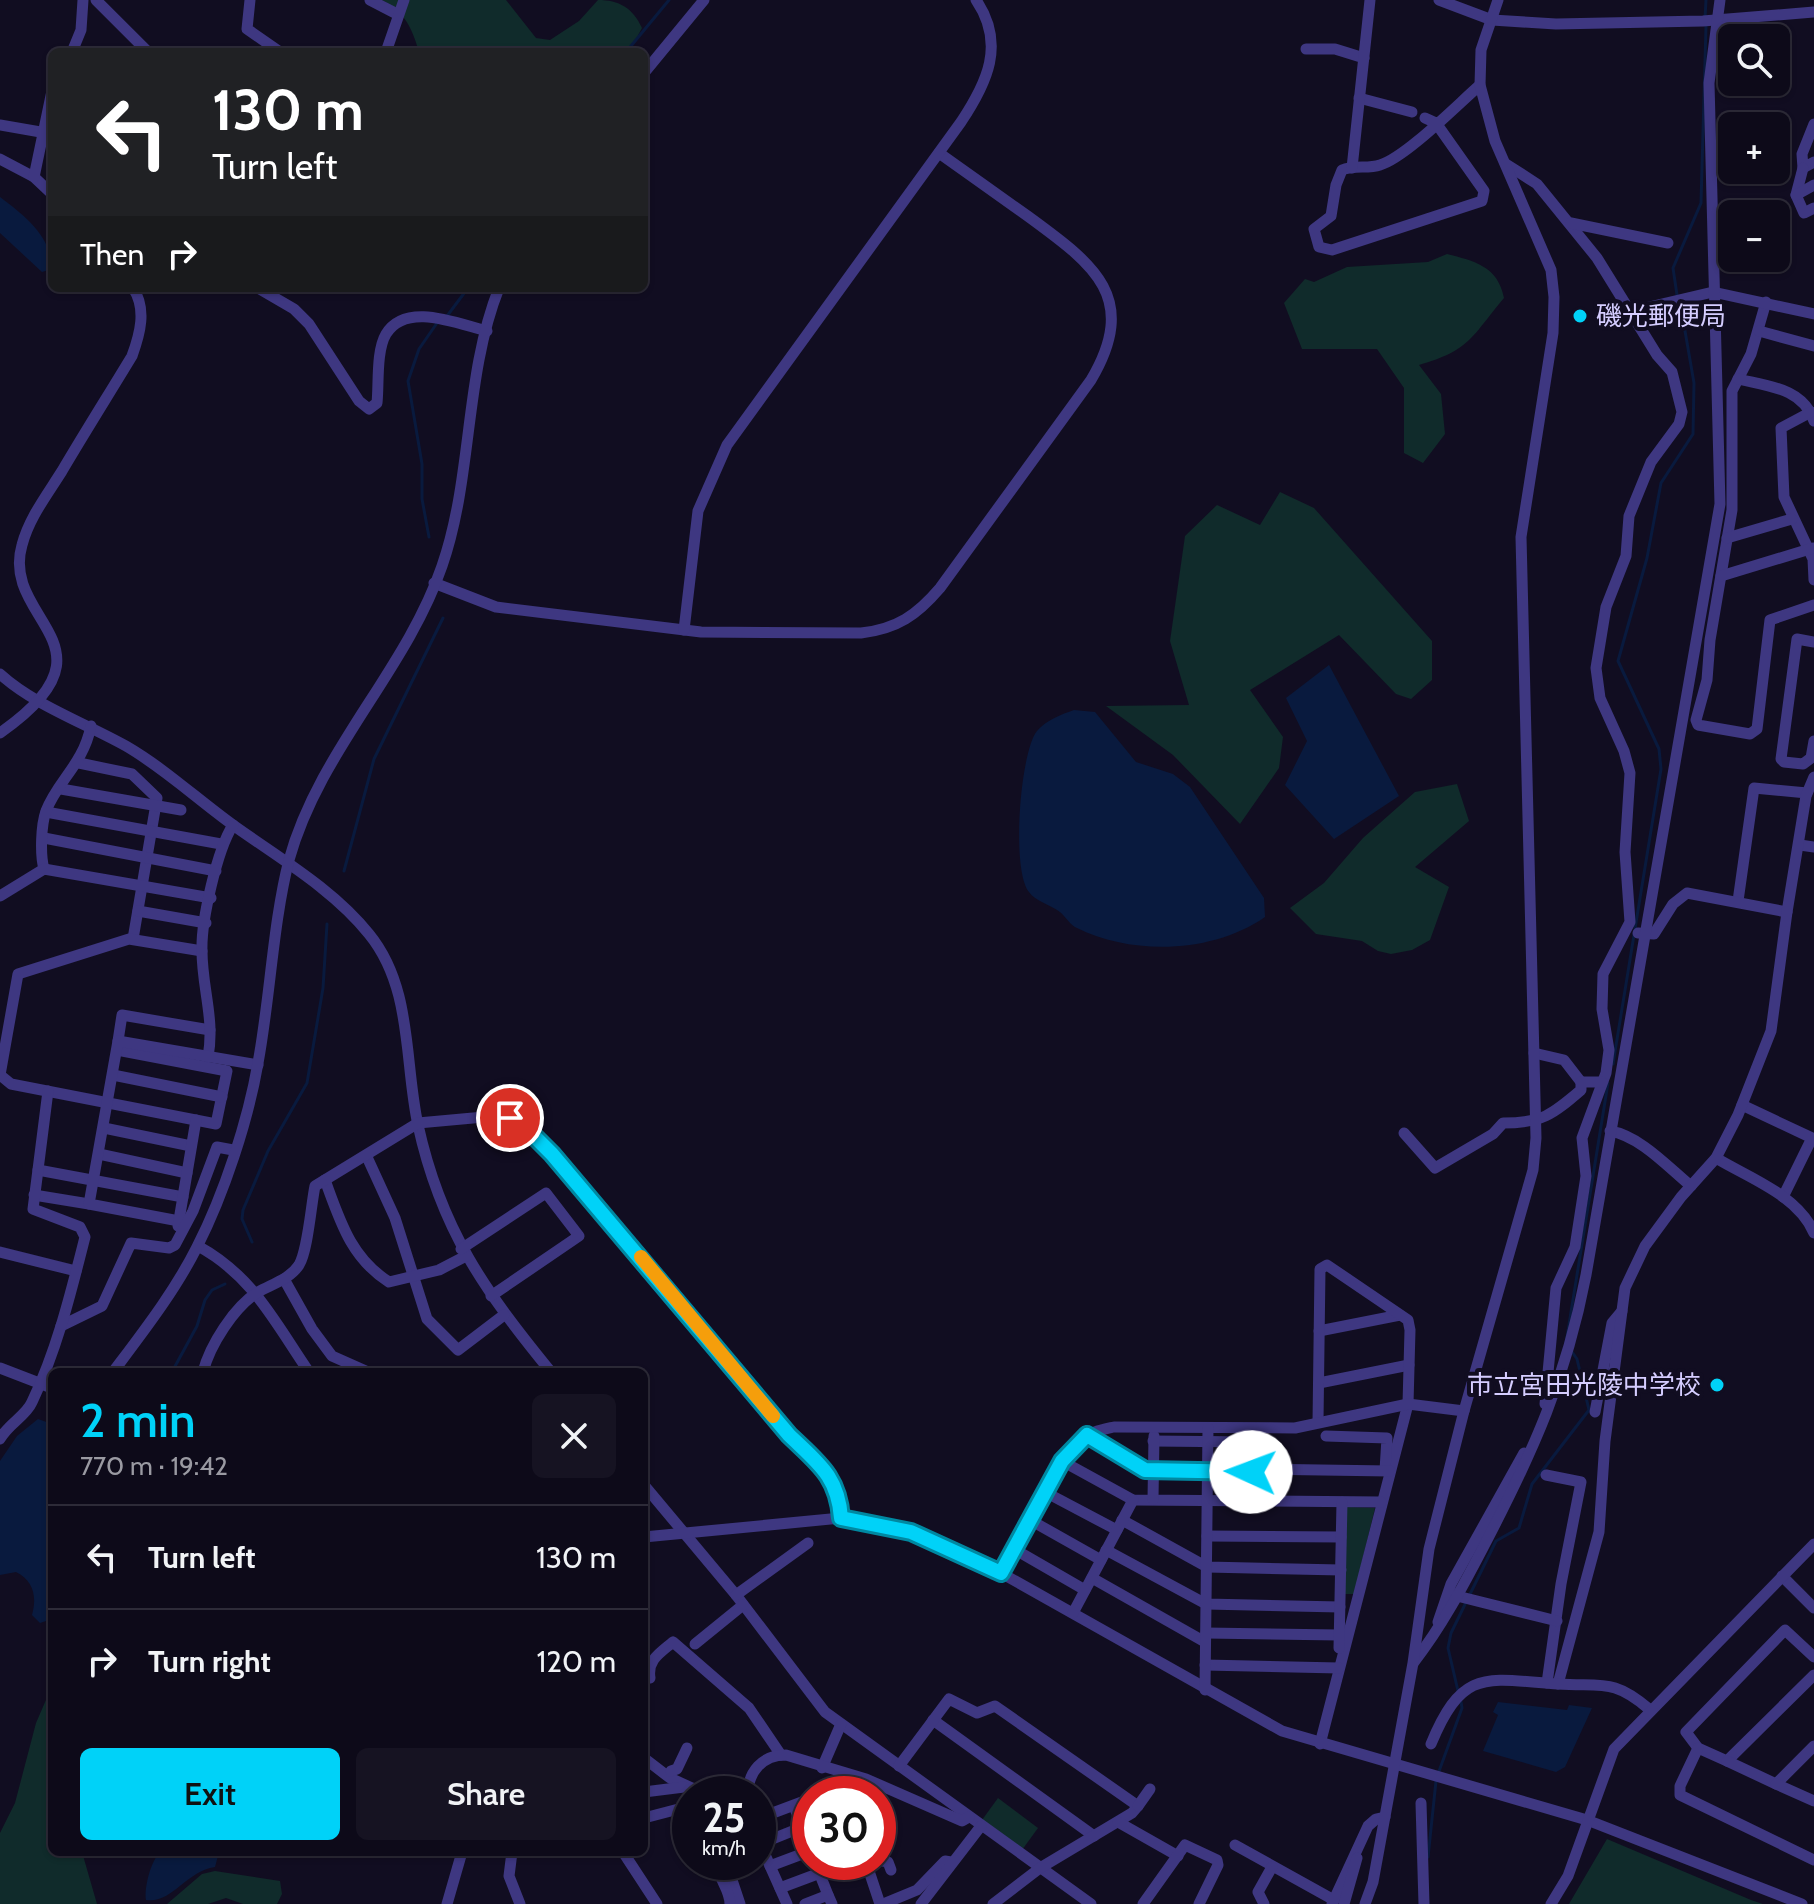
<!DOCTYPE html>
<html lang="en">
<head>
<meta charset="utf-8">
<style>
  :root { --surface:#0d0a19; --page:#161322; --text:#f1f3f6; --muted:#9a9aa2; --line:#2d2b38; --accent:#00d2f8 }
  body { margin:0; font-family:Cabin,"Noto Sans JP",sans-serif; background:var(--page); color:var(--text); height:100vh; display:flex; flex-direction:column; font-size:30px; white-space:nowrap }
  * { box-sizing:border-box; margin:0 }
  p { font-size:26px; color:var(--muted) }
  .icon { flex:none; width:44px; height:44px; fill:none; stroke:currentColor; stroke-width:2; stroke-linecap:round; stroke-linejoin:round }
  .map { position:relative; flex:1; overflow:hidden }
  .sheet { position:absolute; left:48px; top:1368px; width:600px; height:488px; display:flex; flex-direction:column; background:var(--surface); border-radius:12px; box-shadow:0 2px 6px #0004,0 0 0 2px var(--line) }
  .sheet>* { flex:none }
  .banner { position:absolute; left:48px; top:48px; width:600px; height:244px; border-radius:12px; box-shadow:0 2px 6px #0004,0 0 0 2px var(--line); background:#202124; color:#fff; overflow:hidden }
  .tools { position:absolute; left:1718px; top:24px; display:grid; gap:16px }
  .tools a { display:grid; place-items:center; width:72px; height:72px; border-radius:12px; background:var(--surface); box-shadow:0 2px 6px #0004,0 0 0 2px var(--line); font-size:40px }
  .speed { position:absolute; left:672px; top:1776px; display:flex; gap:16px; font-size:40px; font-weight:700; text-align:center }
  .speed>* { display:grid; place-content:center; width:104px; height:104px; border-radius:50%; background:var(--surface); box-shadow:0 2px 6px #0004,0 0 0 2px var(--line); line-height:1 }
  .speed small { font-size:20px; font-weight:400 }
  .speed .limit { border:12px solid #d22; background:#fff; color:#111 }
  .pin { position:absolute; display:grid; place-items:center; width:68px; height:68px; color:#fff; margin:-34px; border:4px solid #fff; border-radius:50%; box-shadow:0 2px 8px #0007 }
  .me { position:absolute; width:88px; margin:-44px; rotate:272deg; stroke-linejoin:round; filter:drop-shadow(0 0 6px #0008) }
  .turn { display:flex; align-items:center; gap:28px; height:168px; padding:0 32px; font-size:36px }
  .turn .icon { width:104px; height:104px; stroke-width:2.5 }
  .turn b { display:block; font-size:56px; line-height:68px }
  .then { display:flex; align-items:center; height:76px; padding:0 32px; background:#0003; gap:16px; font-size:30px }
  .round { display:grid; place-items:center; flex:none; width:84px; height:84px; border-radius:12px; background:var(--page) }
  .head { display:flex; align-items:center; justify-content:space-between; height:136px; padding:0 32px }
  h1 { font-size:48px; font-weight:600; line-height:60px; color:var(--accent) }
  .action { display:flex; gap:16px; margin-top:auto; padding:16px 32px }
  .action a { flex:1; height:92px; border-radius:12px; background:var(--accent); color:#111; font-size:32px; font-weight:600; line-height:92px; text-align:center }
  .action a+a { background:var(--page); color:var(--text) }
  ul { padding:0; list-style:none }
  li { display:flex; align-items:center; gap:24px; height:104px; padding:0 32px; border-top:2px solid var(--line) }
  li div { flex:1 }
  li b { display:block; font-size:30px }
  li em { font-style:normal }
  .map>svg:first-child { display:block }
  .green { fill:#102b2b }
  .water { fill:#091a3e }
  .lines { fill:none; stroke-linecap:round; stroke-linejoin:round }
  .stream { stroke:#091a3e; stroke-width:3 }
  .minor { stroke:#3e3781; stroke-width:11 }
  .route-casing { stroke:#0088a1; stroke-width:20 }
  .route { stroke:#00d2f8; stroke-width:14 }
  .slow { stroke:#f59e0b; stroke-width:14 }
  .poi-dot { fill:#00d2f8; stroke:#110d21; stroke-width:3 }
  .labels { text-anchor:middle; stroke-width:8; stroke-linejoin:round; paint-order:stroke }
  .poi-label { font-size:26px; fill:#d5cdff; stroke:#110d21; text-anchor:start }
</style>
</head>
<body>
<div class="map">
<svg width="1814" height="1904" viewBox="0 0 1814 1904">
  <rect width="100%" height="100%" fill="#110d21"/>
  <g class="green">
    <path d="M382 0H506L536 38 550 40 579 21 598 0C619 0 633 8 642 28L629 52H419C412 28 405 12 382 0Z"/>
    <path d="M1447 254C1474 261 1498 266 1504 298 1471 337 1471 350 1419 365L1441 394 1445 434 1423 463 1404 453V388L1377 349H1302L1284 303 1305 279 1314 282 1347 267 1428 262Z"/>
    <path d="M1280 492 1314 508 1432 641V680L1411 699 1396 694 1339 635 1250 690 1283 737 1279 768 1240 824 1173 755 1106 706 1189 705 1170 641 1185 536 1217 505 1260 525Z"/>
    <path d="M1457 784 1469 821 1415 867 1449 887 1430 940 1412 950 1391 954 1378 951 1362 941 1316 934 1290 908 1324 883 1363 838 1415 792Z"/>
    <path d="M1347 1507 1375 1508 1354 1594H1344Z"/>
    <path d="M52 1686V1852H82L97 1904H0V1833L15 1803 36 1723Z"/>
    <path d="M998 1798 1038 1828 1022 1850 982 1820Z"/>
    <path d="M1607 1839 1751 1900 1763 1904H1569Z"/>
    <path d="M215 1871 280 1881 282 1894 277 1904H243L226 1898 208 1904H167L202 1874Z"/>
  </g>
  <g class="water">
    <path d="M0 197C24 215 52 237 52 269L42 272 0 233Z"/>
    <path d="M1329 665 1399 796 1334 839 1285 785 1307 741 1286 698Z"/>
    <path d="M1074 710 1095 712 1136 762 1173 774 1190 787 1264 898 1265 917C1213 953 1134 956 1077 928 1070 925 1066 917 1060 912 1051 905 1035 901 1029 892 1011 870 1020 752 1037 731 1045 721 1062 714 1074 710Z"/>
    <path d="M38 1419 52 1424V1619L40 1623 32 1615C37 1597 34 1581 16 1572L0 1575V1461L17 1436Z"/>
    <path d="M1498 1702 1567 1710 1569 1705 1592 1708 1565 1767 1556 1772 1483 1751 1498 1715 1493 1712Z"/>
    <path d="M160 1852H219L215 1867C186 1871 172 1904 146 1900 144 1887 151 1861 160 1852Z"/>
  </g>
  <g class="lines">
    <g class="stream">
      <path d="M1705 18 1706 0"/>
      <path d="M626 52 669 0"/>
      <path d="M1677 295 1673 268 1701 203 1706 26"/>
      <path d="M447 316 468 288"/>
      <path d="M429 537 422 499V464L408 381 419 349 437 323"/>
      <path d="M344 871 374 759 443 618"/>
      <path d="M1613 1064 1661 769 1659 749 1618 661 1647 558 1661 483 1693 434 1694 383 1680 302"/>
      <path d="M252 1242 242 1219 243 1210 268 1151 307 1083 323 988 327 924"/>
      <path d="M1566 1343 1608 1083"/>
      <path d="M168 1372 173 1370 197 1326 205 1300 212 1290 225 1284"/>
      <path d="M1458 1691 1448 1648 1451 1633 1496 1541 1519 1528 1532 1484 1589 1410 1577 1359 1570 1349"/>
      <path d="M1438 1774 1462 1708 1461 1702"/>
      <path d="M1428 1857 1436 1781"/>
    </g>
    <g class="minor">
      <path d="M96 0 148 52"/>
      <path d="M250 0 247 29 280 52"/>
      <path d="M370 0 397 14"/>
      <path d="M1439 0 1492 20 1556 24 1703 21 1814 12"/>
      <path d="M1306 49H1335L1364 58"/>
      <path d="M72 52 81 30 83 0"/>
      <path d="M386 52 404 0"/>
      <path d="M644 73 704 0"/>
      <path d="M1359 98 1412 112"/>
      <path d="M1425 118 1436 123 1484 191 1482 201 1332 250 1319 247 1314 229 1331 216 1336 185 1342 170C1354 165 1368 169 1380 165 1406 157 1457 105 1480 85"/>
      <path d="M1814 124 1802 154 1803 168 1814 162"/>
      <path d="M0 125 52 134"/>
      <path d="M0 159 34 177 52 194"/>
      <path d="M1506 164 1537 184 1597 258 1657 355 1672 372 1682 412 1679 424 1651 462 1629 516 1626 556 1606 607 1596 668 1600 698 1624 751 1630 773 1625 852 1630 922 1603 974 1602 1009 1609 1050 1606 1073 1582 1138 1586 1176 1575 1247 1556 1288 1545 1404"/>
      <path d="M1352 168 1370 0"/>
      <path d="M1803 168 1796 195 1804 213 1814 208"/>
      <path d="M34 177 52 91"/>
      <path d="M1796 195 1814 185"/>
      <path d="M1571 223 1668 243"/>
      <path d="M258 288 294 309 309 324 359 401 369 409 377 403C379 384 376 351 386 334 406 301 458 324 487 331"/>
      <path d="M1766 302 1751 354 1732 391V510L1710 640 1707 680 1696 720 1698 725 1750 734 1757 729 1770 620 1814 605"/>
      <path d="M1628 312 1713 292 1814 314"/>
      <path d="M1759 331 1814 346"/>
      <path d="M1738 379C1768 386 1803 388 1814 421"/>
      <path d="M1811 412 1781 428 1784 497 1813 559 1814 580"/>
      <path d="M1727 538 1792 519"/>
      <path d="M1721 576 1813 548"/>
      <path d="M434 583 496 607 701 632 861 633C897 629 917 615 940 588L1091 380C1140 297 1093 264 1029 217 999 196 969 174 939 153"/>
      <path d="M684 630 698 511 727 445 961 122C987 83 1006 44 976 0"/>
      <path d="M1814 642 1797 639 1781 759 1784 762 1803 764 1811 758 1814 741"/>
      <path d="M0 674C34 705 85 723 126 746 164 768 197 799 233 825 279 858 333 889 369 934 413 988 404 1061 418 1125 441 1230 485 1291 551 1372"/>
      <path d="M0 733C126 645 0 621 22 545 29 518 47 495 62 471 85 432 109 394 132 356 140 334 147 309 133 288"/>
      <path d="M79 763 132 774 157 798 133 939"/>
      <path d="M61 789 181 810"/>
      <path d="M46 812 221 844"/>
      <path d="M44 838 216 871"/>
      <path d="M1800 845 1814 847"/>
      <path d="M44 869C40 855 41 825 46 811 58 780 83 765 91 726"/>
      <path d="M0 896 44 869 211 898"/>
      <path d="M1738 901 1754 788 1807 793"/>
      <path d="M138 911 206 923"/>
      <path d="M1638 933 1654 934 1673 904 1687 893 1787 912"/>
      <path d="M118 1041 122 1015 210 1030"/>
      <path d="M117 1050 227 1071 216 1124 11 1084 0 1075 18 974 129 939 202 951"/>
      <path d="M1534 1053 1564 1060 1581 1082"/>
      <path d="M208 1057C215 1019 202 988 202 951 201 921 217 850 233 825"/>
      <path d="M113 1075 222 1097"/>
      <path d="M1742 1105 1812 1138 1783 1197"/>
      <path d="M104 1128 191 1146"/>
      <path d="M1610 1131C1640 1136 1668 1167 1691 1186"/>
      <path d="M1404 1133 1435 1168 1493 1134 1503 1123C1542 1123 1552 1115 1581 1090V1082H1602"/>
      <path d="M99 1154 187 1173"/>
      <path d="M367 1157 395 1218 427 1319 458 1350 504 1315"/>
      <path d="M1716 1158C1749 1178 1798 1195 1814 1233"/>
      <path d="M38 1170 183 1197"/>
      <path d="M325 1180C340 1221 351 1258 389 1282L439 1270 466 1256"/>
      <path d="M34 1195 89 1204"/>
      <path d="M179 1221 89 1204 118 1041 258 1065"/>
      <path d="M178 1226 196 1120"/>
      <path d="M198 1246C253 1276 274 1321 309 1372"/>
      <path d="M461 1249 546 1193 579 1236 491 1296"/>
      <path d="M0 1252 76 1271"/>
      <path d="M284 1279 312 1329 332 1356 368 1372"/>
      <path d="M61 1326 102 1306 131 1243 169 1248 175 1245 193 1211 217 1147 233 1150"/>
      <path d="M1319 1331 1400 1315"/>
      <path d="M0 1368 52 1388"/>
      <path d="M113 1372C143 1332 175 1291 197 1247 224 1194 248 1121 258 1063 270 999 273 922 289 860 319 751 406 671 442 566 473 477 464 376 499 288"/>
      <path d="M203 1372C210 1345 234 1307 258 1292 272 1284 290 1279 299 1265 308 1250 311 1205 315 1186L418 1123 495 1116 510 1118 523 1125 552 1154 789 1435C818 1463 838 1476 841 1518"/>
      <path d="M1319 1383 1409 1365"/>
      <path d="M1595 1412 1612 1323 1622 1311"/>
      <path d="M1318 1422 1320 1269 1327 1265 1408 1320 1410 1330 1408 1404 1320 1744"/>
      <path d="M1251 1434V1500"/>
      <path d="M1087 1435 1145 1470 1251 1472"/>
      <path d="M1326 1436 1387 1438 1385 1470"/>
      <path d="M0 1439C8 1424 26 1416 32 1402 57 1350 71 1292 85 1237L80 1227 33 1209 48 1091"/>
      <path d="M1153 1441 1251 1442"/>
      <path d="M1062 1461 1133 1500 1381 1502"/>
      <path d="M1251 1469 1390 1471"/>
      <path d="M1546 1475 1581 1482 1561 1584 1547 1683"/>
      <path d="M644 1485 736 1595 825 1712 1091 1904"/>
      <path d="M1045 1492 1117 1530"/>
      <path d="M1153 1499 1154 1436"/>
      <path d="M1030 1520 1101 1560"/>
      <path d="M1122 1520 1207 1567 1341 1570"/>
      <path d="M1207 1536 1341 1537"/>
      <path d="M644 1537 841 1518 911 1532 1001 1573 1282 1731 1587 1820 1802 1904"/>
      <path d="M1014 1549 1085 1590"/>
      <path d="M1106 1550 1206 1604 1340 1607"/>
      <path d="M1001 1573C1018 1541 1053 1460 1079 1440 1090 1432 1101 1430 1114 1427L1295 1428 1408 1404 1464 1411"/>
      <path d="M1782 1576 1814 1608"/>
      <path d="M1092 1578 1205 1642"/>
      <path d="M736 1595 808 1543"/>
      <path d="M1457 1596 1557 1621"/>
      <path d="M1073 1613 1133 1500"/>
      <path d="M1438 1622 1451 1584 1524 1453"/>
      <path d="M1206 1633 1339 1635"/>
      <path d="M695 1644 743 1605"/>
      <path d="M1339 1648 1342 1502"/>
      <path d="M1814 1657 1785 1630 1686 1732 1698 1748 1727 1761 1814 1675"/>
      <path d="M1414 1662C1443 1625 1464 1584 1486 1542 1534 1450 1566 1378 1586 1275L1720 504 1709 83 1720 0"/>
      <path d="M1205 1665 1339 1668"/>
      <path d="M650 1678C647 1660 660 1653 673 1642L749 1708 781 1755"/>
      <path d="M1558 1684 1599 1532 1605 1441 1625 1288 1645 1246 1681 1197 1716 1158 1738 1115 1771 1031 1787 912 1806 796 1814 777"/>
      <path d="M1205 1690 1208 1428"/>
      <path d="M933 1720 1094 1836"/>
      <path d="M1431 1744C1463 1667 1486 1679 1558 1684 1602 1687 1613 1678 1649 1709"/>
      <path d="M1698 1748 1680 1786V1795L1814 1860"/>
      <path d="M644 1758 670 1778 705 1794"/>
      <path d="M1727 1761 1776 1784 1814 1746"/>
      <path d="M899 1766 949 1699 977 1713 995 1706 1138 1806 1132 1813 1040 1868 993 1904"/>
      <path d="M822 1768 841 1724"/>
      <path d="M671 1771 677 1769 687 1748"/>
      <path d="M1776 1784 1814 1801"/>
      <path d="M644 1792 684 1787"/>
      <path d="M748 1794C748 1772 762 1755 786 1755L866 1779 962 1821 969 1817"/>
      <path d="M1421 1803 1424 1904"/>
      <path d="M794 1806 810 1848"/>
      <path d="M1138 1806 1150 1789"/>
      <path d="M770 1814 810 1799"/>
      <path d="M644 1818 690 1806"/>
      <path d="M1118 1822 1178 1856"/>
      <path d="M758 1839 787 1904"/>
      <path d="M760 1844 810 1824"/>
      <path d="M1235 1845 1334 1900"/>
      <path d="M512 1852 509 1876 520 1904"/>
      <path d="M623 1852 657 1904"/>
      <path d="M878 1860 888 1862 891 1870"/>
      <path d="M726 1862 740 1904"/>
      <path d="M815 1862 828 1895"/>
      <path d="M866 1862 880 1904"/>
      <path d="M726 1863 718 1865C718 1879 730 1889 730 1904"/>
      <path d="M770 1866 810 1851"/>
      <path d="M780 1888 820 1873"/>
      <path d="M447 1904 462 1852"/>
      <path d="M805 1904 828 1895 832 1904"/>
      <path d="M883 1904 917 1890 945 1861 951 1862"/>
      <path d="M921 1904 981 1826"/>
      <path d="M1143 1904 1185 1845 1217 1860 1218 1865 1199 1904"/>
      <path d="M1264 1904 1258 1892 1272 1867"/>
      <path d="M1332 1904 1368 1826 1376 1819 1385 1817"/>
      <path d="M1344 1904 1357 1858"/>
      <path d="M1365 1904 1373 1882 1413 1663 1429 1549 1464 1411 1533 1170 1536 1138 1521 537 1553 333 1554 297 1551 270 1495 141 1480 85 1481 50 1498 0"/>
      <path d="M1551 1904 1568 1876 1614 1749 1814 1544"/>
    </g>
  </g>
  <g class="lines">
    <g class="route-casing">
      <path id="route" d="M510 1118 523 1125 552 1154 789 1435C818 1463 838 1476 841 1518L911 1532 1001 1573 1062 1461 1087 1435 1145 1470 1251 1472"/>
    </g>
    <use href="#route" class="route"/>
    <path class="slow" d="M641 1257 773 1416"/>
  </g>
  <g class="poi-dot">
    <circle cx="1580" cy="316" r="8"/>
    <circle cx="1717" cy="1385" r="8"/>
  </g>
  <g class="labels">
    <g class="poi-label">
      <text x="1596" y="325">磯光郵便局</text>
      <text x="1701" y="1394" text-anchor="end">市立宮田光陵中学校</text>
    </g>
  </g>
</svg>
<div class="tools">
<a><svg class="icon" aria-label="search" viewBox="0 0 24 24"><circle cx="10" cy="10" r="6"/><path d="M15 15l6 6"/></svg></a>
<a>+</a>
<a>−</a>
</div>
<div class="speed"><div>25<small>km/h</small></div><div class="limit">30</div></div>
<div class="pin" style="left:510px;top:1118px;background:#d93025"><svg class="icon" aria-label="arrive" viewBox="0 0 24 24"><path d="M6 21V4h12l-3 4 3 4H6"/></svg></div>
<svg class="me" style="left:1251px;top:1472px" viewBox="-20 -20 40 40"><circle r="19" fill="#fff"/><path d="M0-13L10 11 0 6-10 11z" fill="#00d2f8"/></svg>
<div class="banner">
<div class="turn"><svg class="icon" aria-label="left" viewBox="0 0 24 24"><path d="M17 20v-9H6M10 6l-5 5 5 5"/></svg><div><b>130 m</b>Turn left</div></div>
<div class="then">Then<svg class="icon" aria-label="right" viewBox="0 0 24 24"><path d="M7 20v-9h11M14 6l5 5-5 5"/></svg></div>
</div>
<section class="sheet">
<div class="head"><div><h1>2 min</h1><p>770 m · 19:42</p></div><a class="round"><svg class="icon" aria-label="close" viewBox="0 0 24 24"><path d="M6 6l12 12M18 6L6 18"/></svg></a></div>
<ul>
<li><svg class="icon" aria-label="left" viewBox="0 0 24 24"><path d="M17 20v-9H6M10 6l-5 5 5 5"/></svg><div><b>Turn left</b></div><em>130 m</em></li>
<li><svg class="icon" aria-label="right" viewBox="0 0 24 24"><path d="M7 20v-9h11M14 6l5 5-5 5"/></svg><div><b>Turn right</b></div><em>120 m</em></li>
</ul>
<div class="action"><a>Exit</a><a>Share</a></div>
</section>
</div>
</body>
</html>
